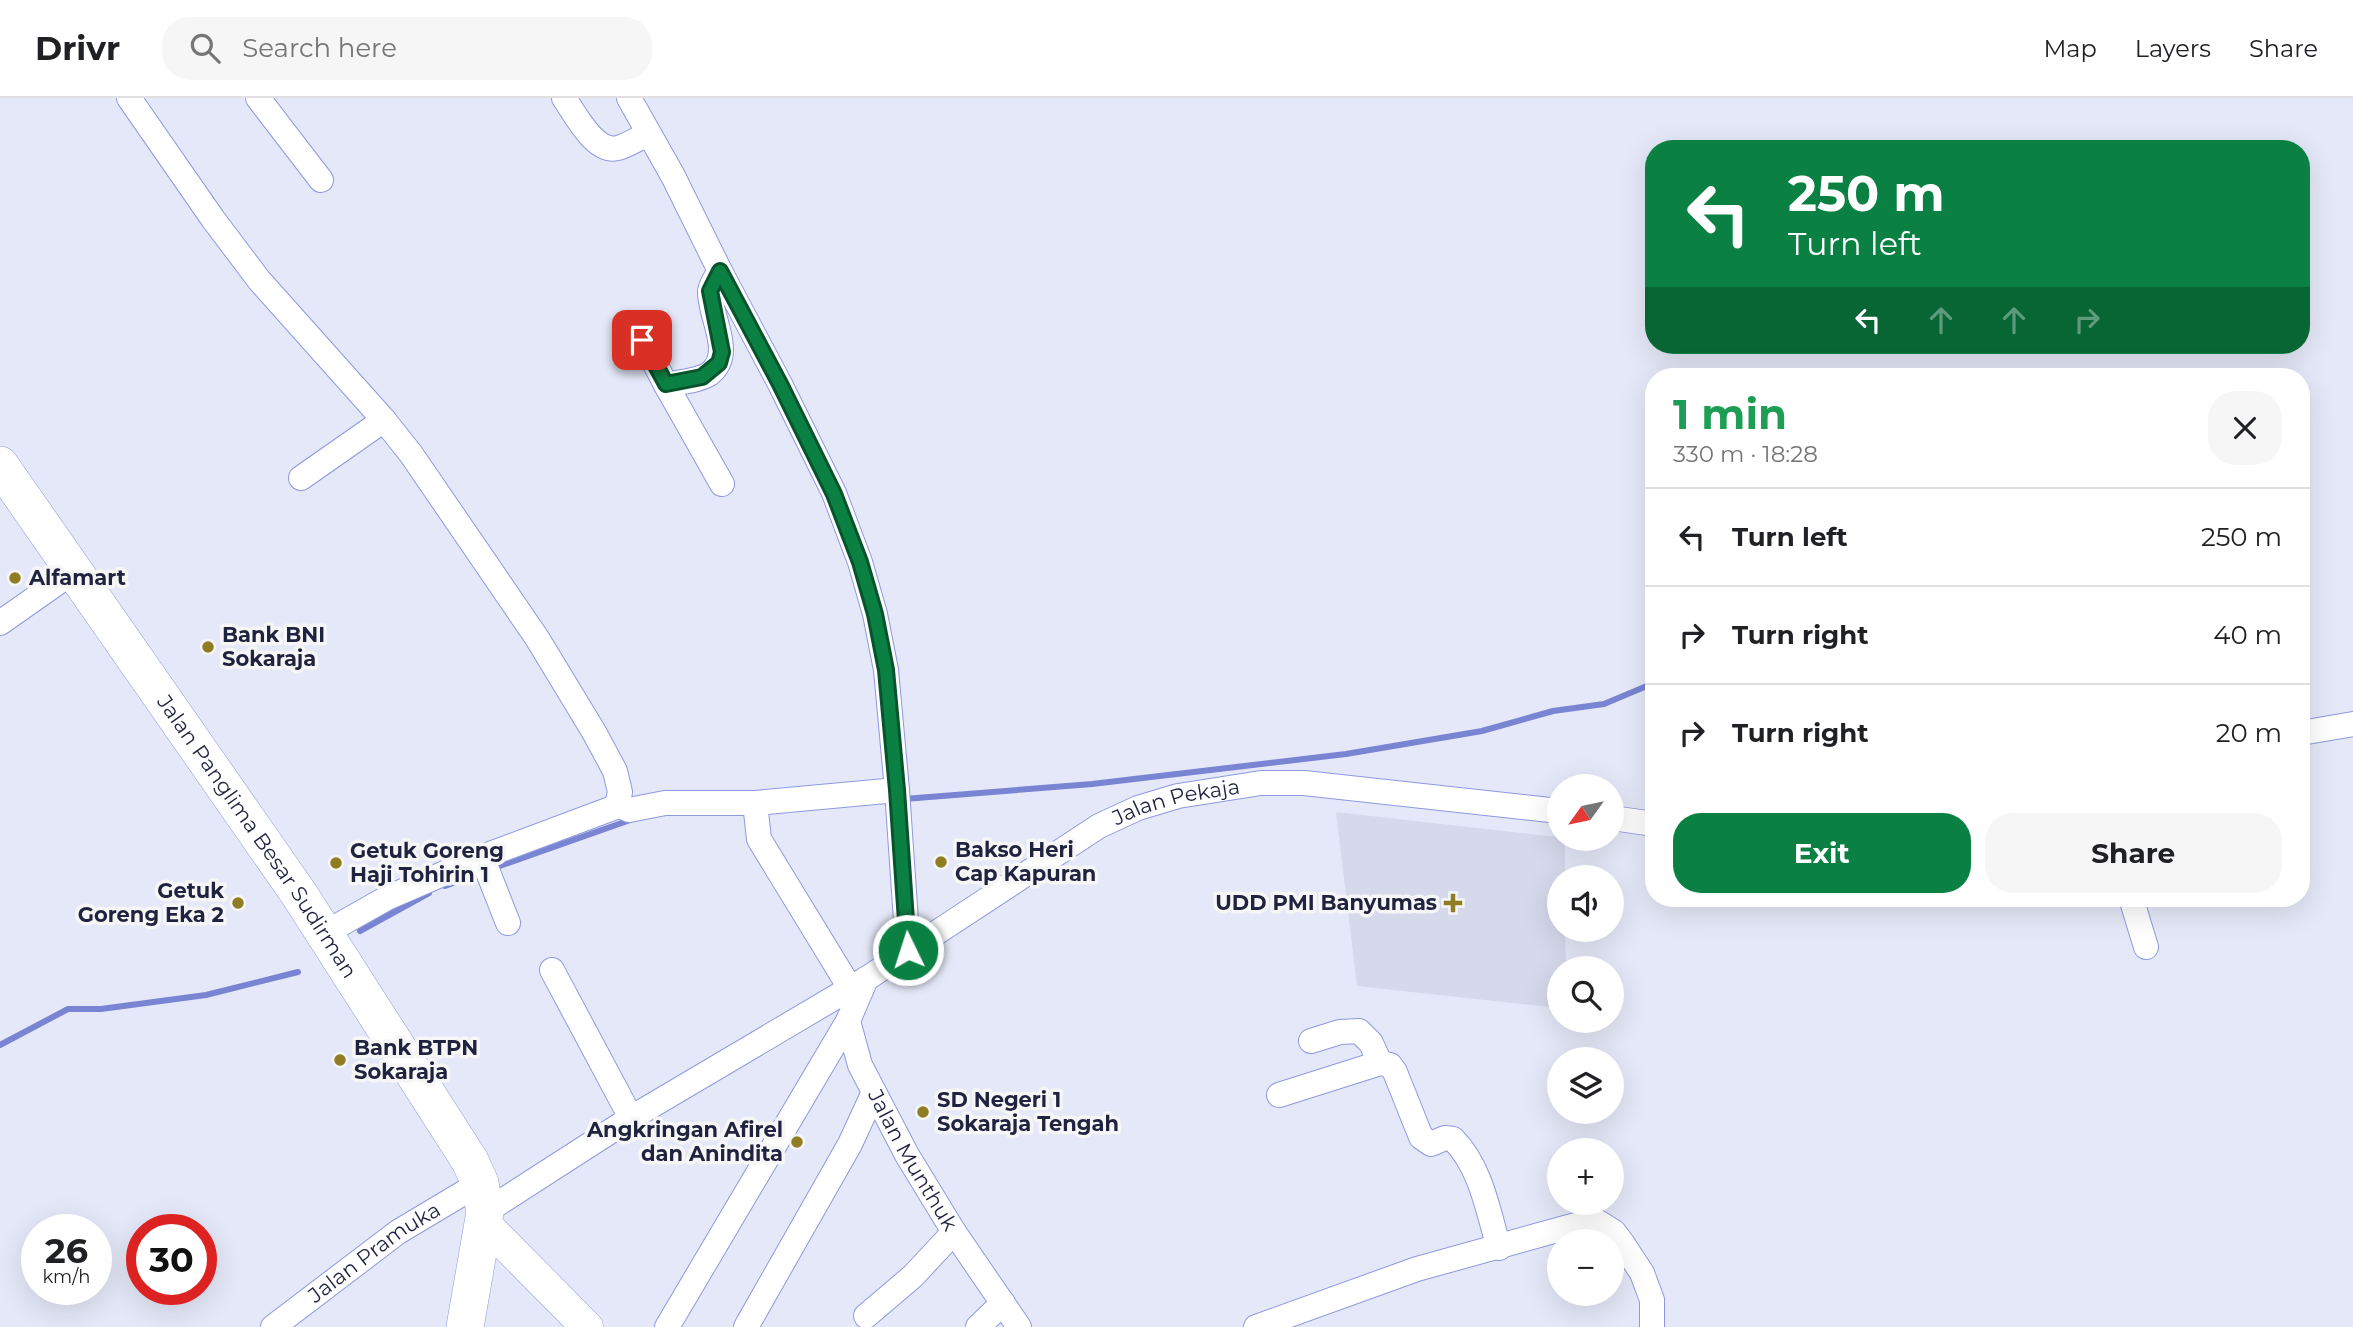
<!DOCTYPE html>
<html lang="en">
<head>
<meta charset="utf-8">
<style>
  :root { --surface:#fff; --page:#f6f6f6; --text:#202124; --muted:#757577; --line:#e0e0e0; --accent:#0b8043 }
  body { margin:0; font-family:Montserrat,sans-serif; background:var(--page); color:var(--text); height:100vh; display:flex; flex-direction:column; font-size:26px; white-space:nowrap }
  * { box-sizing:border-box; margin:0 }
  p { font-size:23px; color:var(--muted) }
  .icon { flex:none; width:38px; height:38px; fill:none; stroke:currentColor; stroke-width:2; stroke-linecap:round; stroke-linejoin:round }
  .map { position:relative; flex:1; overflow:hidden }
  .details { position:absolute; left:1645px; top:270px; width:665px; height:539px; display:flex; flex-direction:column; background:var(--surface); border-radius:28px; box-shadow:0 7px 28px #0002 }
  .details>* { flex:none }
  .hud { position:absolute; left:1645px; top:42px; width:665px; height:214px; border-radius:28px; box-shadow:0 7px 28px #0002; background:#0b8043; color:#fff; overflow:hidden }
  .needle { width:46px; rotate:237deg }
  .tools { position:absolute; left:1547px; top:676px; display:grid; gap:14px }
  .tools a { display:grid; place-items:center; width:77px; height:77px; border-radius:50%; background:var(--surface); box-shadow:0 7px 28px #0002; font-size:35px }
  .speed { position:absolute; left:21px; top:1116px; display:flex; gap:14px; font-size:35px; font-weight:700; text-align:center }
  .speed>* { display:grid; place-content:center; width:91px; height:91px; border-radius:50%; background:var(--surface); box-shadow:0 7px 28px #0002; line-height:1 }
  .speed small { font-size:18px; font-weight:400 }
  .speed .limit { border:10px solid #d22; background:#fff; color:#111 }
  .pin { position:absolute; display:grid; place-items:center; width:60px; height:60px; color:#fff; margin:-30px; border-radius:14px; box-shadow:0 4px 10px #0006 }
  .me { position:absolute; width:77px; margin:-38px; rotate:356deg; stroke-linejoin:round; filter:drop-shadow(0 0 5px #0008) }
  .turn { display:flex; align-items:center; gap:24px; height:147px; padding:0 28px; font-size:32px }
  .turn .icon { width:91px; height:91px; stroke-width:2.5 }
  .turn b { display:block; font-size:49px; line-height:60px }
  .lanes { display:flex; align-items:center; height:66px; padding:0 28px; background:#0003; justify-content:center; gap:35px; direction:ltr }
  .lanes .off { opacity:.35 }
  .round { display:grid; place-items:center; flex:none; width:74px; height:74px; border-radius:28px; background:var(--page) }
  .summary { display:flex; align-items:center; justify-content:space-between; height:119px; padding:0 28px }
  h1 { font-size:42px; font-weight:700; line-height:52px; color:#1e9e55 }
  .primary-button { display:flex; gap:14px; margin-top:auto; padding:14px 28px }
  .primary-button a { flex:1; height:80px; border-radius:28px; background:var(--accent); color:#fff; font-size:28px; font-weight:700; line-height:80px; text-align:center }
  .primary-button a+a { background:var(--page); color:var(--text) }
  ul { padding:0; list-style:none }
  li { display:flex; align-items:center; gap:21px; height:98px; padding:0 28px; border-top:2px solid var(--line) }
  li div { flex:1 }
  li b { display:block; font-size:26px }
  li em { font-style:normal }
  header { display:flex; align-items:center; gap:42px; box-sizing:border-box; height:98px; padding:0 35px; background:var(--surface); border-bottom:2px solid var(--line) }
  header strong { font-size:33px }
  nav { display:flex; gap:38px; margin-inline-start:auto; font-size:24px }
  .search { width:490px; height:63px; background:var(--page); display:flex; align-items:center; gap:18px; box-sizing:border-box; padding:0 24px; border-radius:28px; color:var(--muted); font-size:26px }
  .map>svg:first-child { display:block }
  .built { fill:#d6d9eb }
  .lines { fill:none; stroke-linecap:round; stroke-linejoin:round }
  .stream { stroke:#7984d2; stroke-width:6 }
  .minor-casing { stroke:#8e99df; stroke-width:26 }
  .major-casing { stroke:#8e99df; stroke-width:33 }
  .highway-casing { stroke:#8e99df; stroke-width:38 }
  .minor { stroke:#fff; stroke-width:24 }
  .major { stroke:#fff; stroke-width:32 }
  .highway { stroke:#fff; stroke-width:37 }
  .route-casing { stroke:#07532c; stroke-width:18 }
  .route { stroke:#0b8043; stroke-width:12 }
  .poi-dot { fill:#907d23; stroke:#f6f6f6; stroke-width:2.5 }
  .labels { text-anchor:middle; stroke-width:7; stroke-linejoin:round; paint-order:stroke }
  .poi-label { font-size:21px; font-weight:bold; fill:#1f233f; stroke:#f6f6f6; text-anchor:start }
  .street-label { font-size:21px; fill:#1f233f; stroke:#f6f6f6 }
</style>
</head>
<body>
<header>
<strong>Drivr</strong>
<div class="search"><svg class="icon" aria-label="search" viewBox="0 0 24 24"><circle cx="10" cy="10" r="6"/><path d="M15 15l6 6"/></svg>Search here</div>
<nav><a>Map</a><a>Layers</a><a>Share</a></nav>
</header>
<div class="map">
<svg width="2353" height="1229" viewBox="0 0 2353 1229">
  <rect width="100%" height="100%" fill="#e5e8f8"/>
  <path class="built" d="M1336 714 1565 740V779H1559V831H1565L1566 870H1559V910L1357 888Z"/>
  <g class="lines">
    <g class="stream">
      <path d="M904 701 1092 686 1346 656 1482 633 1553 613 1604 606 1654 585"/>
      <path d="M491 771 633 721"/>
      <path d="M445 788 481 775"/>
      <path d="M360 833 429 795"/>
      <path d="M0 947 68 911H101L206 897 298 874"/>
    </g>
    <g class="minor-casing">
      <g id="minor">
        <path d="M129 0 213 121 259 182 384 322 411 356 537 540 594 634 615 673 620 694 617 707 613 710 482 759 387 800 325 835"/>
        <path d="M258 0 321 82"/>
        <path d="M564 0C575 16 595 56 618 50 628 47 639 40 648 36"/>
        <path d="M629 0 673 78 720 173 780 286 834 395 860 464 875 516 886 572 897 692 908 852"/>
        <path d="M720 173C716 179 711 186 710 193 709 219 736 256 709 276 698 283 679 284 666 287L722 386"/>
        <path d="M642 241 666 287"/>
        <path d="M301 380 384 322"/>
        <path d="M0 525 74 473"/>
        <path d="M2301 635 2353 626"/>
        <path d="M617 707 629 712 665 705H755"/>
        <path d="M1612 720 1654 726"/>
        <path d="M482 759 508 825"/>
        <path d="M2131 800 2146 849"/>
        <path d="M552 872 631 1020"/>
        <path id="s1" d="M866 881 848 923 860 967 907 1057 954 1134 1019 1229"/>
        <path d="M850 890 759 741 755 705 897 692"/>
        <path d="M1311 943 1340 934 1359 933 1371 945 1380 965"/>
        <path d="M1279 997 1380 965 1390 967 1395 974 1421 1039 1431 1046 1445 1040 1453 1041C1481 1069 1488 1113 1499 1150"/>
        <path id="s2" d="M485 1114 631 1020 866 881 1099 728 1138 710 1178 698 1261 685H1304L1559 713"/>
        <path d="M866 1218 913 1178 954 1134"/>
        <path id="s3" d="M273 1229 398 1134 480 1085"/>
        <path d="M667 1229 848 923"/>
        <path d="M746 1229 850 1046 874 994"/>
        <path d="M978 1229 1003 1205"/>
        <path d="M1256 1229 1417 1171 1579 1126 1598 1124 1614 1134 1623 1146 1642 1175 1652 1202V1229"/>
      </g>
    </g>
    <g class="major-casing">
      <path id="major" d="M484 1125 587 1229"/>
    </g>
    <g class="highway-casing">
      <g id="highway">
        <path id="s4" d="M0 367 299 796 470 1063 480 1085 485 1114 465 1229"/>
      </g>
    </g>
    <use href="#minor" class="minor"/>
    <use href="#major" class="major"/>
    <use href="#highway" class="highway"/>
  </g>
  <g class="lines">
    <g class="route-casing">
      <path id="route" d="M642 242 666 286 702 279 719 265 722 254 710 193 720 173 780 286 834 396 860 464 875 516 886 572 897 692 908 852"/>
    </g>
    <use href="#route" class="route"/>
  </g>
  <g class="poi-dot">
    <circle cx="15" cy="480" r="7"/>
    <circle cx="208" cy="549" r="7"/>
    <circle cx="941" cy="764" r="7"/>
    <circle cx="336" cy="765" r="7"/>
    <circle cx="238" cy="805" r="7"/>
    <path d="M1449.5 794.5h7v7h7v7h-7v7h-7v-7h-7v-7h7z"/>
    <circle cx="340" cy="962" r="7"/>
    <circle cx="923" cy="1014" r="7"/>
    <circle cx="797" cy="1044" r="7"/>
  </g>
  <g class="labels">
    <g class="poi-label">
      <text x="29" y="487">Alfamart</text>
      <text x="222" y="544">Bank BNI<tspan x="222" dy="24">Sokaraja</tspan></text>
      <text x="955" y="759">Bakso Heri<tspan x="955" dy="24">Cap Kapuran</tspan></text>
      <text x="350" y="760">Getuk Goreng<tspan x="350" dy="24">Haji Tohirin 1</tspan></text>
      <text x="224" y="800" text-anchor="end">Getuk<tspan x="224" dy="24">Goreng Eka 2</tspan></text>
      <text x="1437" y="812" text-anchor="end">UDD PMI Banyumas</text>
      <text x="354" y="957">Bank BTPN<tspan x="354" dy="24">Sokaraja</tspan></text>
      <text x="937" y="1009">SD Negeri 1<tspan x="937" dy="24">Sokaraja Tengah</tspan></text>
      <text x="783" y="1039" text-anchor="end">Angkringan Afirel<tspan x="783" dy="24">dan Anindita</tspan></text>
    </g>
    <g class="street-label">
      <text dy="7" stroke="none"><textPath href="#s2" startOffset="807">Jalan Pekaja</textPath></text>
      <text dy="7" stroke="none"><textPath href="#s4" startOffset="452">Jalan Panglima Besar Sudirman</textPath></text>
      <text dy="7" stroke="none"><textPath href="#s1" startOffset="200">Jalan Munthuk</textPath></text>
      <text dy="7" stroke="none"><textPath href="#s3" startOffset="126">Jalan Pramuka</textPath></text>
    </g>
  </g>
</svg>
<div class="tools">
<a><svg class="needle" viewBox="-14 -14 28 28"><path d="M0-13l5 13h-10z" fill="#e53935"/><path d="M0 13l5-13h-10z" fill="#757577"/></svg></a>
<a><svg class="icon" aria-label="sound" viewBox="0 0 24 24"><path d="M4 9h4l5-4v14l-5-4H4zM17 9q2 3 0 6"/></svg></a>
<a><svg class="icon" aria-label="search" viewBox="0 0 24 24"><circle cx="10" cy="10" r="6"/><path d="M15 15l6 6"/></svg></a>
<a><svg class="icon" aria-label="layers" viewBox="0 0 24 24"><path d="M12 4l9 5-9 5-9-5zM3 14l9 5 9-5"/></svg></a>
<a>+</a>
<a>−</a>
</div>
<div class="speed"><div>26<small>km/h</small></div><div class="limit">30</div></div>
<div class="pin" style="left:642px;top:242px;background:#d93025"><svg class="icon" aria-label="arrive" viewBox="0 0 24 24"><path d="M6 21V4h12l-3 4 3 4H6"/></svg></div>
<svg class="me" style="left:908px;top:852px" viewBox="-20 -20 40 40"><circle r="17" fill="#0b8043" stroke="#fff" stroke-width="3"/><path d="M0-11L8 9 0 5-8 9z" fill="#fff"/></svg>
<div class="hud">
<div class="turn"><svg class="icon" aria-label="left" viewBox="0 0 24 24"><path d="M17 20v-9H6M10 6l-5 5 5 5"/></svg><div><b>250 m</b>Turn left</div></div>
<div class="lanes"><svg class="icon" aria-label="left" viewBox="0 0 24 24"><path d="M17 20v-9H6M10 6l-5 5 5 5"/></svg><svg class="icon off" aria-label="ahead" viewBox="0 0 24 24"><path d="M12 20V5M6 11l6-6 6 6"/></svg><svg class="icon off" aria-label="ahead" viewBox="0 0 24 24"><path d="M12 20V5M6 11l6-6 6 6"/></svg><svg class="icon off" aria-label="right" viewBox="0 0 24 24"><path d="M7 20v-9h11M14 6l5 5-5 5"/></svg></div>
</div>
<section class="details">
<div class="summary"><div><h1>1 min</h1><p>330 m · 18:28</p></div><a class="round"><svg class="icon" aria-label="close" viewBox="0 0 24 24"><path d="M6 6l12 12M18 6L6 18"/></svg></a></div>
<ul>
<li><svg class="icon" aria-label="left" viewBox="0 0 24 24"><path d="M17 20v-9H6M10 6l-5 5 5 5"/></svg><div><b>Turn left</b></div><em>250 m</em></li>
<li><svg class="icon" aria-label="right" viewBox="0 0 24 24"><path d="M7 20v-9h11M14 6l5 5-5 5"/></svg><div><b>Turn right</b></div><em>40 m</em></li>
<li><svg class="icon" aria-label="right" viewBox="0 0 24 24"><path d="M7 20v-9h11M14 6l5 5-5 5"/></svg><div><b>Turn right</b></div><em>20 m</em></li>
</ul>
<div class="primary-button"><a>Exit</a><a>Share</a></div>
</section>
</div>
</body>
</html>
